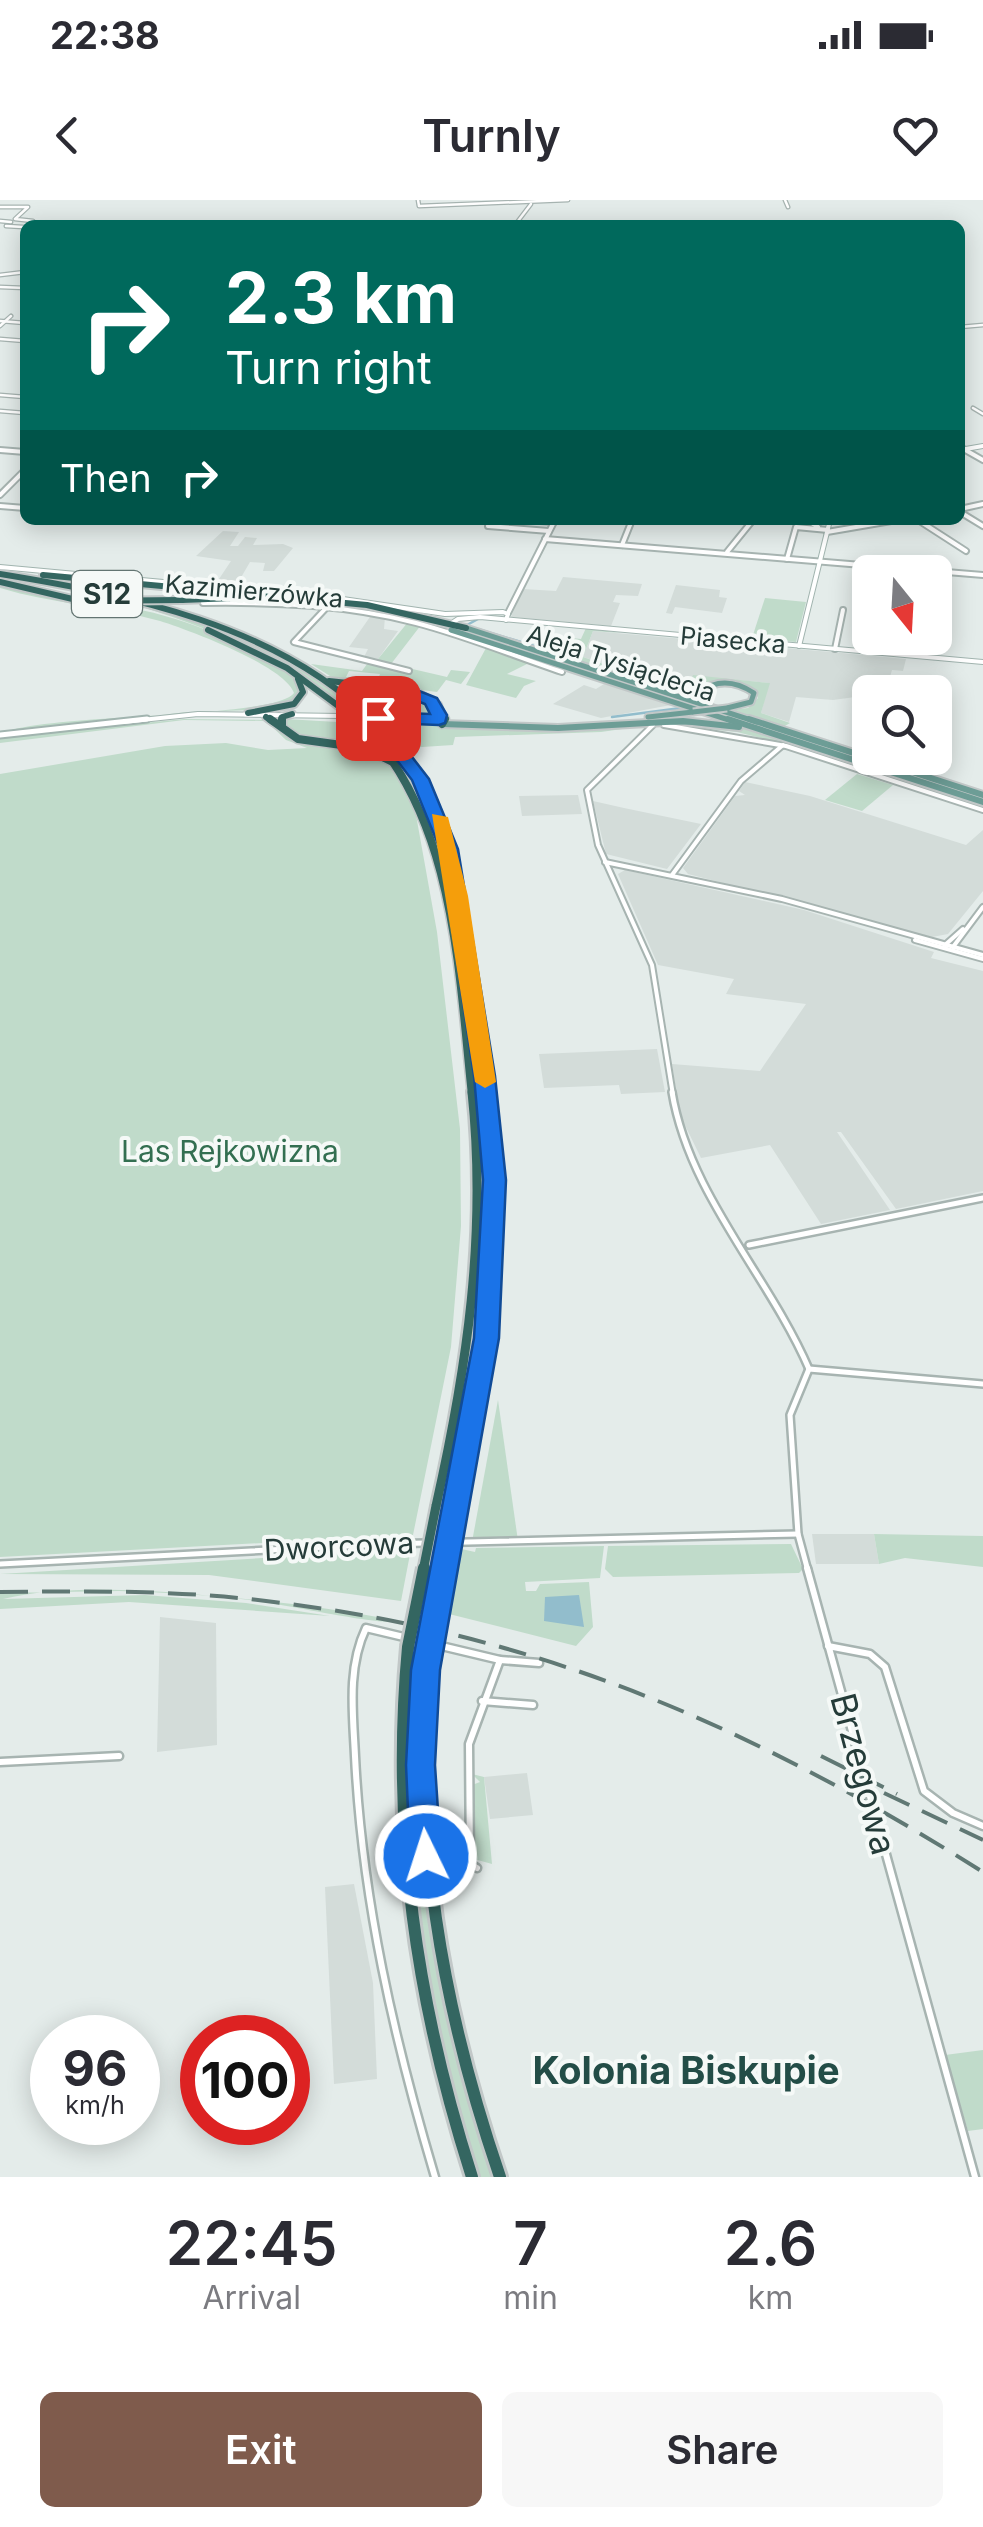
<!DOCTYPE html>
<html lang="en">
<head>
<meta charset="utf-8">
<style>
  :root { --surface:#fff; --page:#f7f7f7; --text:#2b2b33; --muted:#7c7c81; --accent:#7f5b4c }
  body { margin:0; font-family:Inter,sans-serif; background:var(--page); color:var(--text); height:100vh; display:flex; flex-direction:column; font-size:38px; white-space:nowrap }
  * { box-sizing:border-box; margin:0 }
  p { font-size:32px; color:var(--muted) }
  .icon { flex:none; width:55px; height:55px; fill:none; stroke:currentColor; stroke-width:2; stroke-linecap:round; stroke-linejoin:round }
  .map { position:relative; height:1977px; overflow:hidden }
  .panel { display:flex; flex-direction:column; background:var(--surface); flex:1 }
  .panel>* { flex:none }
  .hud { position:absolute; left:20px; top:20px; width:945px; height:305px; border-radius:15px; box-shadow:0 5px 25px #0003; background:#00695c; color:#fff; overflow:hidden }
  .needle { width:65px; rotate:162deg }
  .controls { position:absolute; left:852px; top:355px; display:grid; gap:20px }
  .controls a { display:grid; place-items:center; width:100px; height:100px; border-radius:15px; background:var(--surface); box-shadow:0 5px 25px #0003; font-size:50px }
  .speed { position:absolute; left:30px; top:1815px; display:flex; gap:20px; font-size:50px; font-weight:700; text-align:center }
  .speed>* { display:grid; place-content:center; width:130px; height:130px; border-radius:50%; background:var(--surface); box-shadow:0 5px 25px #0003; line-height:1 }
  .speed small { font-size:25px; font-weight:400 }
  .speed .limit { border:15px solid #d22; background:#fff; color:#111 }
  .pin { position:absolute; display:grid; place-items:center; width:85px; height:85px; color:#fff; margin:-42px; border-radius:20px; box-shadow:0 5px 15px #0006 }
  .me { position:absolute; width:110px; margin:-55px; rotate:356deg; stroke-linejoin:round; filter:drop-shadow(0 0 8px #0008) }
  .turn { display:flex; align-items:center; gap:35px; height:210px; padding:0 40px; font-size:45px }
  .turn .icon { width:130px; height:130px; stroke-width:2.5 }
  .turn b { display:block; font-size:70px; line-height:85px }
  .then { display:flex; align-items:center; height:95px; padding:0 40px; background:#0003; gap:20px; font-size:38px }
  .eta { display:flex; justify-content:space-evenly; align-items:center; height:170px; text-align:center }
  .eta b { font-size:60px; font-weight:600; line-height:70px }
  .cta { display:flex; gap:20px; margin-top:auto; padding:20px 40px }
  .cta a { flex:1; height:115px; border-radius:15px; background:var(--accent); color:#fff; font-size:40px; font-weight:600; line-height:115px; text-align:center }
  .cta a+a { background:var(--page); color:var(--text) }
  .status { display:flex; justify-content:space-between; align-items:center; height:70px; padding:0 50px; background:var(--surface); direction:ltr }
  .status svg { height:28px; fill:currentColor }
  header { display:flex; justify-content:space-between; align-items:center; height:130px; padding:0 40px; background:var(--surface); font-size:45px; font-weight:600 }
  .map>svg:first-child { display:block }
  .built { fill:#d3dcd9 }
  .green { fill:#c0dbca }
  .water { fill:#92bdcc }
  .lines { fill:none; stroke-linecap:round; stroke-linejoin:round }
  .stream { stroke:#92bdcc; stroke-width:2.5 }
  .street-far3-casing { stroke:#a7b4b1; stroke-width:5 }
  .street-far2-casing { stroke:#a7b4b1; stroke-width:8 }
  .street-far1-casing { stroke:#a7b4b1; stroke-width:10 }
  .street-casing { stroke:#a7b4b1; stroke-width:11 }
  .secondary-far1-casing { stroke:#a1b4af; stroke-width:6 }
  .secondary-casing { stroke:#a1b4af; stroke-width:9 }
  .primary-far1-casing { stroke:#c2c8c8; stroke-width:9 }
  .primary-casing { stroke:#c2c8c8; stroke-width:10 }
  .highway-far3-casing { stroke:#c2c8c8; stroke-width:10 }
  .highway-far2-casing { stroke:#c2c8c8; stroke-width:11 }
  .highway-far1-casing { stroke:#c2c8c8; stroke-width:14 }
  .highway-casing { stroke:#c2c8c8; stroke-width:18 }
  .street-far3 { stroke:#fff; stroke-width:2.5 }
  .street-far2 { stroke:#fff; stroke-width:4 }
  .street-far1 { stroke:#fff; stroke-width:5 }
  .street { stroke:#fff; stroke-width:6 }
  .secondary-far1 { stroke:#fff; stroke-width:4 }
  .secondary { stroke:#fff; stroke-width:5 }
  .primary-far1 { stroke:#6d9d96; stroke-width:5 }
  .primary { stroke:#6d9d96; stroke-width:6 }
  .highway-far3 { stroke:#346661; stroke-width:6 }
  .highway-far2 { stroke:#346661; stroke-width:8 }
  .highway-far1 { stroke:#346661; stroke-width:9 }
  .highway { stroke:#346661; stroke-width:12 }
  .rail { stroke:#607874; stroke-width:4; stroke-dasharray:28 14; stroke-linecap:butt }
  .secondary-bridge-far1-casing { stroke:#a1b4af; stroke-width:6; stroke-linecap:butt }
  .secondary-bridge-casing { stroke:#a1b4af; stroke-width:9; stroke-linecap:butt }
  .primary-bridge-casing { stroke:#c2c8c8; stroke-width:9; stroke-linecap:butt }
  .highway-bridge-far2-casing { stroke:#c2c8c8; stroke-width:10; stroke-linecap:butt }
  .highway-bridge-far1-casing { stroke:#c2c8c8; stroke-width:14; stroke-linecap:butt }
  .highway-bridge-casing { stroke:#c2c8c8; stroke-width:18; stroke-linecap:butt }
  .secondary-bridge-far1 { stroke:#fff; stroke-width:4 }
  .secondary-bridge { stroke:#fff; stroke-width:5 }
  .primary-bridge { stroke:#6d9d96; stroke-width:5 }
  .highway-bridge-far2 { stroke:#346661; stroke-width:6 }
  .highway-bridge-far1 { stroke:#346661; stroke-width:9 }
  .highway-bridge { stroke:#346661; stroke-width:12 }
  .route { fill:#1a73e8; stroke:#114b97; stroke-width:2.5; fill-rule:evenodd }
  .slow { fill:#f59e0b }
  .labels { text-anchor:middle; stroke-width:8; stroke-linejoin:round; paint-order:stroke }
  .far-street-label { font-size:25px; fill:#253c39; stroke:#f5f9f7 }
  .shield { fill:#f5f9f7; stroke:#637572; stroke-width:2.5 }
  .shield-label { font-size:28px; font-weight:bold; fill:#253c39 }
  .park-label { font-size:30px; fill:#336f51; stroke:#f5f9f7 }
  .street-label { font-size:30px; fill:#253c39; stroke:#f5f9f7 }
  .near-street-label { font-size:35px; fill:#253c39; stroke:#f5f9f7 }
  .near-neighbourhood-label { font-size:38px; font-weight:bold; fill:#234d47; stroke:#f5f9f7 }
</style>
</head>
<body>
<div class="status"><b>22:38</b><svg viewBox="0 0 49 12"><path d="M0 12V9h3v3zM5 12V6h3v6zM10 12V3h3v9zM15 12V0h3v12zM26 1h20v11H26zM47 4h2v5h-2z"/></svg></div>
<header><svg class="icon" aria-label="back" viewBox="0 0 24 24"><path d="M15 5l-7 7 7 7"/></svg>Turnly<svg class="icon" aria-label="heart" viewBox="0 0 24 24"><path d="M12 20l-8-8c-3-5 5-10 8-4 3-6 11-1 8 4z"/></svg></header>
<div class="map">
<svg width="983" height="1977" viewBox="0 0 983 1977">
  <rect width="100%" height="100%" fill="#e4ecea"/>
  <g class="built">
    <path d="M223 331 239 332 230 346H238L245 337 257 338 253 345 283 344 293 348 274 371H263L265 363 250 362 236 386 215 385 231 361 196 356Z"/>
    <path d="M563 377 642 384 638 396 616 395 613 402 620 403 611 426 511 417 523 389 556 391Z"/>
    <path d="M676 385 720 390 719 397 727 398 722 413 675 407 672 414 666 413Z"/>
    <path d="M372 414 385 417 384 429 398 431 378 459 364 457 368 449 349 447Z"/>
    <path d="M593 431 831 452 906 459 903 471 892 470 889 480 873 479 870 495 833 500 796 497 789 522 761 513 769 483 694 476 688 490 583 457Z"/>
    <path d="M604 484 634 492 671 505 601 518 553 504 584 485 596 489Z"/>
    <path d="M745 582 810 596 966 645 983 630V691L948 734 932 737 688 674 683 668 735 596 745 595 739 591Z"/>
    <path d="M578 595 582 614 522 616 519 596Z"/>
    <path d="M593 601 624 608 701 624 667 669 606 654Z"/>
    <path d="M625 670 804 710 934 752 931 758 983 771V991L896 1009 841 932H837L890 1010 821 1024 770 945 701 958 680 915 672 864 760 871 806 804 726 794 734 779 658 765 618 674Z"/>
    <path d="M657 849 665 892 621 894 619 885 544 888 539 854Z"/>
    <path d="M812 1334H874L879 1364H816Z"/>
    <path d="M160 1417 216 1423 217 1545 157 1552Z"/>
    <path d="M527 1573 533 1615 490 1619 484 1577Z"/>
    <path d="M354 1684 373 1783 377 1879 334 1884 325 1687Z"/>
  </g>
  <g class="green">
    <path d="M0 384 79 403 78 406C135 396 258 442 299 484L300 493 291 503 254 510 187 512 0 534C45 512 274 520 294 493 285 466 189 430 160 421 107 406 53 404 0 388Z"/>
    <path d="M765 398 806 402 796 442 752 438Z"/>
    <path d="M119 400C229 423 351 476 414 574 428 596 438 627 446 652 462 701 462 759 469 809 455 788 449 700 442 668 409 510 260 441 119 400Z"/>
    <path d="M408 422 421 425 391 464 447 477 451 470 470 472 461 484 446 480 437 492 376 484 380 474 349 471 346 477 356 478 354 482 338 481 311 464 362 471 370 460 383 462 378 459Z"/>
    <path d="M586 428 621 433 593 431 583 457 639 476 626 478 546 450 553 436 581 439Z"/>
    <path d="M486 448 529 463 507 474 536 481 524 486 516 498 466 485Z"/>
    <path d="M693 475 770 483 761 513 790 523 783 527 733 510 748 508 758 498 755 489C737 479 712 476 696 492L701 502 639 481 645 476 688 490Z"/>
    <path d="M410 493 427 500 435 517 374 515 368 503 381 494Z"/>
    <path d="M184 519 268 520 301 542 357 549 383 558 408 593 416 615 437 732 460 929 461 1026 451 1147 413 1335 0 1357V574L165 546 226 543 268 550 307 548 286 540 266 521 184 520 0 543V537Z"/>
    <path d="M285 519 355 523 383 553 299 538 286 528Z"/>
    <path d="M667 522 742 528 770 536 983 603V610L808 550 737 532 657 524 601 532 455 537 453 545 407 548 381 524 545 529Z"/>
    <path d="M857 574 893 585 862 611 825 600Z"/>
    <path d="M474 867 482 880C497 1031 483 1153 451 1302L442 1301C472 1158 495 1010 474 867Z"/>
    <path d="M498 1200 518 1341 472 1342Z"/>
    <path d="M874 1334 983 1336V1367L905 1358 879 1364Z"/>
    <path d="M791 1344 803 1369 799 1373 613 1377 605 1369 608 1346Z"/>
    <path d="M604 1346 600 1378 525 1382 526 1391H536L540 1384 589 1382 593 1427 576 1446 445 1413 457 1348 475 1352 476 1348Z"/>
    <path d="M411 1349 401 1401 209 1375 0 1374Z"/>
    <path d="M119 1391C214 1394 306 1403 400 1421 386 1427 283 1404 257 1401 185 1392 72 1382 3 1399L145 1395 246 1403 330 1416 129 1402 0 1409V1393Z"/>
    <path d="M414 1456 422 1457C407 1643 437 1801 494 1977H478C424 1809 393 1633 414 1456Z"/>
    <path d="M472 1574 484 1577 492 1664 474 1659 472 1585 480 1582Z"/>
    <path d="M983 1850V1929L968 1931 945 1855Z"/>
  </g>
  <path class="water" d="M579 1395 584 1427 544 1421 545 1397Z"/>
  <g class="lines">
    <g class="stream">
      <path d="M467 425 478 419"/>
      <path d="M481 430 541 448"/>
      <path d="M548 450 589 465"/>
      <path d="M621 475 635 476"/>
      <path d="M642 478 695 498"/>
      <path d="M370 503 377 514"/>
      <path d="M612 517 681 508"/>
      <path d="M388 529 403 533"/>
    </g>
    <g class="street-far3-casing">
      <g id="street-far3">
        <path d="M418 0 419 6 568 0"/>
        <path d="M785 0 788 7"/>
        <path d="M0 7H28L15 19 33 21"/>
        <path d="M0 21 11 22"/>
        <path d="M515 25 531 4"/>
        <path d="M6 26 23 27"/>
        <path d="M0 75 25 72"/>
        <path d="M0 87 25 88"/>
        <path d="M0 121 25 123"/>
        <path d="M0 126 11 116"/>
        <path d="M960 127 983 125"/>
        <path d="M0 139 25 141"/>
        <path d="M0 195 25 197"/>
        <path d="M973 208 983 214"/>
        <path d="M0 211 25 213"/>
      </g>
    </g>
    <g class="street-far2-casing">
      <g id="street-far2">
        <path d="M960 247 983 260"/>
        <path d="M0 250 25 252"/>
        <path d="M0 295 25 270"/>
        <path d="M0 306 25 308"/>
        <path d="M960 309 983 304"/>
        <path d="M960 312 983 326"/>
        <path d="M525 320 554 322"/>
        <path d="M702 320H725"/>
        <path d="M807 320 818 327"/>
        <path d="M918 320 966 351"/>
        <path d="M488 326 549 331"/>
        <path d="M827 332 897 320"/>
        <path d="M545 339 983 375"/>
        <path d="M622 345 632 320"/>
        <path d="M727 352 753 320"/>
        <path d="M787 359 796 327 828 330"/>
        <path d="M203 403C275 402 347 405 416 423 466 436 514 456 562 472"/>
        <path d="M327 407 294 442 409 471"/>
        <path d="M508 413 555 320"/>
        <path d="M835 449 843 410"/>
        <path d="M653 525 587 590 598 645 652 765 673 895"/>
        <path d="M664 525 786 546 983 610"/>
        <path d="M605 662 782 699 983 755"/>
        <path d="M672 675 741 581 783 545"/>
        <path d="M915 740 983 759"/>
        <path d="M945 745 963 729"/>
        <path d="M953 747 983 707"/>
      </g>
    </g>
    <g class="street-far1-casing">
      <g id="street-far1">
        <path d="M672 892C689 995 769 1076 809 1169"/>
        <path d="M749 1045 983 998"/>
        <path d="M809 1169 983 1184"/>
        <path d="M0 1364 384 1344 798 1334"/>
        <path d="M808 1371 798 1334 790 1215 809 1169"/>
      </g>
    </g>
    <g class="street-casing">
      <g id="street">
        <path d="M807 1368 975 1977"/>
        <path d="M828 1446 870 1454 885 1467 924 1591 953 1613 983 1626"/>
        <path d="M500 1460 539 1463"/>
        <path d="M482 1501 533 1505"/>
        <path d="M0 1562 119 1556"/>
        <path d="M435 1977C394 1839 362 1700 355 1556 353 1513 347 1468 366 1428L500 1460 469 1544 470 1664 477 1668"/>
      </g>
    </g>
    <g class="secondary-far1-casing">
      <g id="secondary-far1">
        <path d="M960 250 983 246"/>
        <path d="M0 367 336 398 445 414 503 412 508 414 506 420"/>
        <path d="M449 425 458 419 480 417 983 462"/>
        <path d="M799 446 830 320"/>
        <path d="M378 517 444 520"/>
        <path d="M123 522 198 514 342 516"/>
      </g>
    </g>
    <g class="secondary-casing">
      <g id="secondary">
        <path d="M431 519 444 520"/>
        <path d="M0 535 147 519"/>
      </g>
    </g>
    <g class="primary-far1-casing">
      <g id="primary-far1">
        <path d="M466 428 757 522"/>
        <path d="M451 430 735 522"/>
        <path d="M709 504 699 492C717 479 736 481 754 493L751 502 727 508"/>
        <path d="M648 517 693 512"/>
        <path d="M667 522H692"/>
      </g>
    </g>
    <g class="primary-casing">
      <g id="primary">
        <path d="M728 519 983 602"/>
        <path d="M749 519 983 595"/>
        <path d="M442 524 558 528 683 521 739 527"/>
      </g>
    </g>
    <g class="highway-far3-casing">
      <g id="highway-far3">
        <path d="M0 374C129 395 279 425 374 522"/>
        <path d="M43 375 367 405 466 428"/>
        <path d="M0 382 81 401"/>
        <path d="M182 400 234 398"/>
        <path d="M208 430 287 468 360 522"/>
        <path d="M329 481 413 490 438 505 444 522"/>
        <path d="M366 511 364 503C383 486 406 489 428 499L441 522"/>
        <path d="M248 513 294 504 303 492 298 479"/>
        <path d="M266 517 273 522"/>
        <path d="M282 522V517L292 514"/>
      </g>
    </g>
    <g class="highway-far2-casing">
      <g id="highway-far2">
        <path d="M270 519 298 539 363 548 391 561"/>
        <path d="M282 519V525"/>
        <path d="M358 519C455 616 458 765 472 895"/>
        <path d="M372 519C470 620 469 762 487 895"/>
        <path d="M439 519 442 524 445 519"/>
      </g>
    </g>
    <g class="highway-far1-casing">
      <g id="highway-far1">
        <path d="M436 1306C467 1168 487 1034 472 892"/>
        <path d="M455 1306C483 1169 505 1032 487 892"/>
      </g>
    </g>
    <g class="highway-casing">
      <g id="highway">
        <path d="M408 1447C391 1631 416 1802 472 1977"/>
        <path d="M428 1451C412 1634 441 1804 500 1977"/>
      </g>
    </g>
    <use href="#street-far3" class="street-far3"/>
    <use href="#street-far2" class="street-far2"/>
    <use href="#street-far1" class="street-far1"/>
    <use href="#street" class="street"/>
    <use href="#secondary-far1" class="secondary-far1"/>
    <use href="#secondary" class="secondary"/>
    <use href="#primary-far1" class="primary-far1"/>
    <use href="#primary" class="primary"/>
    <use href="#highway-far3" class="highway-far3"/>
    <use href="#highway-far2" class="highway-far2"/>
    <use href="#highway-far1" class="highway-far1"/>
    <use href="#highway" class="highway"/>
    <g class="rail">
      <path d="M0 1392C89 1391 177 1390 266 1401 540 1433 752 1527 983 1672"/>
      <path d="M821 1556 897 1594"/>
      <path d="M884 1593 983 1640"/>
    </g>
    <g class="secondary-bridge-far1-casing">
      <path id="secondary-bridge-far1" d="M346 520 383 521"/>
    </g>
    <g class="secondary-bridge-casing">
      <path id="secondary-bridge" d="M346 520 383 521"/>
    </g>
    <g class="primary-bridge-casing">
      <path id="primary-bridge" d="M693 512 727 508"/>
    </g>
    <g class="highway-bridge-far2-casing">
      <path id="highway-bridge-far2" d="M81 401 182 400"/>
    </g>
    <g class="highway-bridge-far1-casing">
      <g id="highway-bridge-far1">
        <path d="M423 1371 436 1306"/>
        <path d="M443 1371 455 1306"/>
      </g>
    </g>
    <g class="highway-bridge-casing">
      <g id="highway-bridge">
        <path d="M408 1447 424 1368"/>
        <path d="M428 1451 443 1368"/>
      </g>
    </g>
    <use href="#secondary-bridge-far1" class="secondary-bridge-far1"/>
    <use href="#secondary-bridge" class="secondary-bridge"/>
    <use href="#primary-bridge" class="primary-bridge"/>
    <use href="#highway-bridge-far2" class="highway-bridge-far2"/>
    <use href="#highway-bridge-far1" class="highway-bridge-far1"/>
    <use href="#highway-bridge" class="highway-bridge"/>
  </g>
  <path class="route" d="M409 487 437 498 447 515 445 523 439 525 386 523 429 579 458 649 495 876 506 980 499 1138 440 1470 435 1565 441 1656 437 1666 426 1670 414 1666 410 1656 406 1565 411 1470 474 1138 483 980 474 876 440 649 412 580 355 505 372 490ZM407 497 425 504 430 514 378 512 373 506 382 498Z"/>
  <path class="slow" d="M432 614 448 617 468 696 496 882 485 888 475 882Z"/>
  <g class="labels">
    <g class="far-street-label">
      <text transform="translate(254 391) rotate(5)" y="9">Kazimierzówka</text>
      <text transform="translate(733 440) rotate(5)" y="9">Piasecka</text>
      <text transform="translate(621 463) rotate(18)" y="9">Aleja Tysiąclecia</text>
    </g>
    <rect class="shield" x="72" y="371" width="70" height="46" rx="8"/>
    <g class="shield-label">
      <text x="107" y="404">S12</text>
    </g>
    <g class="park-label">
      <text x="230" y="962">Las Rejkowizna</text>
    </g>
    <g class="street-label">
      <text transform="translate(339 1347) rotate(-3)" y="10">Dworcowa</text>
    </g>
    <g class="near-street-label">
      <text transform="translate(863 1574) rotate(75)" y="12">Brzegowa</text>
    </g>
    <g class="near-neighbourhood-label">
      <text x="686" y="1884">Kolonia Biskupie</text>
    </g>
  </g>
</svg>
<div class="controls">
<a><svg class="needle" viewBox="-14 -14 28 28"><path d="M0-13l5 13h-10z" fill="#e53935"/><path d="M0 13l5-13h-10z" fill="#7c7c81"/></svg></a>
<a><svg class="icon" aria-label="search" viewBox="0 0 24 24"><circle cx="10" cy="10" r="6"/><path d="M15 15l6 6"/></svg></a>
</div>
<div class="speed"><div>96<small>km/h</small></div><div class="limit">100</div></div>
<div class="pin" style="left:378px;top:518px;background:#d93025"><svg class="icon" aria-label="arrive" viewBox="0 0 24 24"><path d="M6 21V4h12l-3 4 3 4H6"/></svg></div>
<svg class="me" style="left:426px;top:1656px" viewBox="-20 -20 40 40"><circle r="17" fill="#1a73e8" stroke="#fff" stroke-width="3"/><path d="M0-11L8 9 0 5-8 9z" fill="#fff"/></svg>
<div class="hud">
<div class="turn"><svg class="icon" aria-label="right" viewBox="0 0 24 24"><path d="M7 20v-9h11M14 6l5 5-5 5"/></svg><div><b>2.3 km</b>Turn right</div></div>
<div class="then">Then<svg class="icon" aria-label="right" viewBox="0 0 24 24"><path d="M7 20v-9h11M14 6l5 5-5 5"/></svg></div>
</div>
</div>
<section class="panel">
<div class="eta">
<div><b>22:45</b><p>Arrival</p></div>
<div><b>7</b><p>min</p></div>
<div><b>2.6</b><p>km</p></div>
</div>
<div class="cta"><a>Exit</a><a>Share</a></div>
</section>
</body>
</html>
